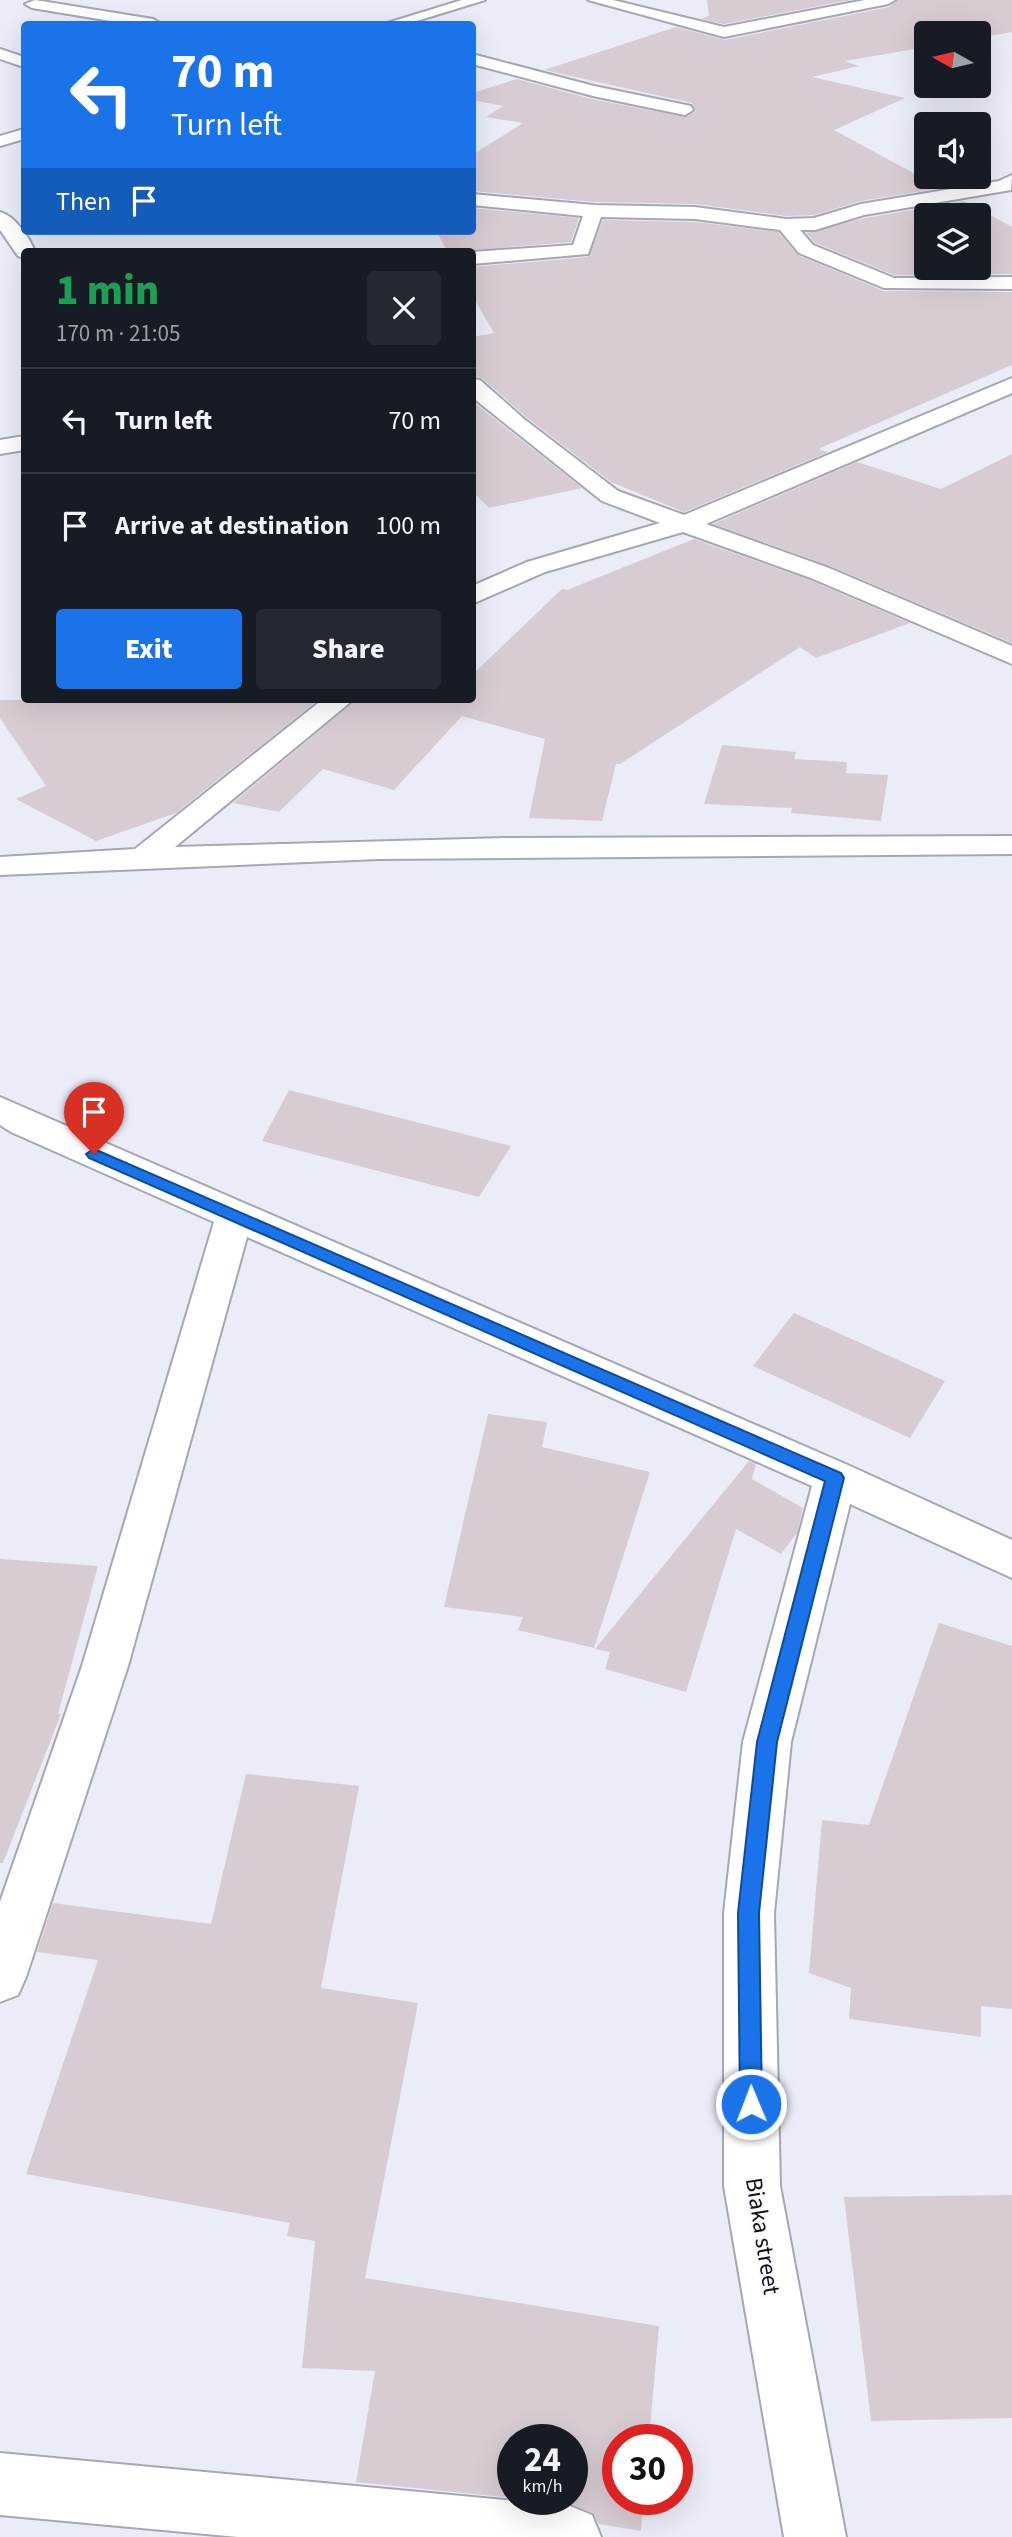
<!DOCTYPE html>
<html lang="en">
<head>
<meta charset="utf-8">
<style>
  :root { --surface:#171b24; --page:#242831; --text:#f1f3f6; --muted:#9ea1a6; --line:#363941; --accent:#1a73e8 }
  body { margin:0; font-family:"Source Sans 3",sans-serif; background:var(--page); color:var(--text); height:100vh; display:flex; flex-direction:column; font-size:26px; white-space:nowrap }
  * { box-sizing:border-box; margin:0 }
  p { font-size:23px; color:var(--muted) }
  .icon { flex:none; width:38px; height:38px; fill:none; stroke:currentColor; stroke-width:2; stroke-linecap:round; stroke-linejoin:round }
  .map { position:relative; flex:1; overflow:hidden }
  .sheet { position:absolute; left:21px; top:248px; width:455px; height:455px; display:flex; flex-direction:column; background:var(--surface); border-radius:7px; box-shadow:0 7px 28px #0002 }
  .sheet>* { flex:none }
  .banner { position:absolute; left:21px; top:21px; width:455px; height:214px; border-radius:7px; box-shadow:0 7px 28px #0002; background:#1a73e8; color:#fff; overflow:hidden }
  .needle { width:46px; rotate:278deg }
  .fabs { position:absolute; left:914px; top:21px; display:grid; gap:14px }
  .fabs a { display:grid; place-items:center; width:77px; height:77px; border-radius:7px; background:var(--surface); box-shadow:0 7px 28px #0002; font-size:35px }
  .speed { position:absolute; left:497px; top:2424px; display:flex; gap:14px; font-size:35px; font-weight:700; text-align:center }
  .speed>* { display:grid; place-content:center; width:91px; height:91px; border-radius:50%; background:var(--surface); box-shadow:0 7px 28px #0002; line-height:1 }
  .speed small { font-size:18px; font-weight:400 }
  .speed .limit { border:10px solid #d22; background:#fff; color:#111 }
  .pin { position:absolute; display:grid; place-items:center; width:60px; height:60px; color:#fff; margin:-72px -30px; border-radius:50% 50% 50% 0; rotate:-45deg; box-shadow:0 0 7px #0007 }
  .pin .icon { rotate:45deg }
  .me { position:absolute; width:77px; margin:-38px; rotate:359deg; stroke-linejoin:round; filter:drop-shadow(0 0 5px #0008) }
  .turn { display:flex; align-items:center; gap:24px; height:147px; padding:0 35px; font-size:32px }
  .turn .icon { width:91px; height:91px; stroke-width:2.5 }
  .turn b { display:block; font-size:49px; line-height:60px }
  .then { display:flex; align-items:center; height:66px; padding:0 35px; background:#0003; gap:14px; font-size:26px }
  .round { display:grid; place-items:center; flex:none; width:74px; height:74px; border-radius:7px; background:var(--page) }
  .summary { display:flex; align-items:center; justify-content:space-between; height:119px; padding:0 35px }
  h1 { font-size:42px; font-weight:800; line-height:52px; color:#1e9e55 }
  .cta { display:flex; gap:14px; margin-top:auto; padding:14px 35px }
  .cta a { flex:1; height:80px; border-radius:7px; background:var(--accent); color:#fff; font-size:28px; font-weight:800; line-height:80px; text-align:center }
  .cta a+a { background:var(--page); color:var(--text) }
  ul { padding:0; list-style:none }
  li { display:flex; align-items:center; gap:21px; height:105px; padding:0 35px; border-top:2px solid var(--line) }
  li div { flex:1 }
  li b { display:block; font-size:26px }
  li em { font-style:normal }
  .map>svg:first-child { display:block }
  .building { fill:#d7ccd3; fill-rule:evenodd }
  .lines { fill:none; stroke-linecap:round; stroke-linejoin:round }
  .minor-casing { stroke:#a5a7b2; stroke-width:4 }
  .minor { fill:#fff; fill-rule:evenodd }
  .route { fill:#1a73e8; stroke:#114b97; stroke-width:2 }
  .labels { text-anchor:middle; stroke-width:5; stroke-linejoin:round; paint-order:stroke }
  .near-street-label { font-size:24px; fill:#0f1013; stroke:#f9fafe }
</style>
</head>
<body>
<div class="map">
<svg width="1012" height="2537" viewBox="0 0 1012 2537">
  <rect width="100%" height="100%" fill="#eaecf8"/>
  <g class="building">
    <path d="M707 0H851L724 24 701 19 709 16Z"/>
    <path d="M897 0H1012V32L978 38V33H926V47L845 61 859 66 812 77 905 98 834 130 941 188 861 201 814 215 786 216 695 204 594 202 472 191V155L523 123 486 117 503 106 472 100V93L517 79 592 99 686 117 696 111 692 103 544 70 676 27 725 40 889 7Z"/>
    <path d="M964 201 1012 227V274L894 275 815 243 806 233 865 218ZM926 215H978V268H926Z"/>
    <path d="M472 208 579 218 571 242 448 252 436 231H472Z"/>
    <path d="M603 220 695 222 779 232 798 255 884 291 1012 292V365L818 449 828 452 684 512 611 482 526 417 482 378 472 376V337L494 333 472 295V267L588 257Z"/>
    <path d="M472 401 582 488 489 508 472 491Z"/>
    <path d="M1012 454V643L830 566 713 524 857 462 941 489Z"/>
    <path d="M694 539 810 580 910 623 816 658 800 647 620 764H616L602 821 529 818 545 739 462 716 394 790 323 769 279 812 233 803 356 700H472V675L562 589 567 590Z"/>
    <path d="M0 700H318L176 813 96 841 16 799 46 786 0 718Z"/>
    <path d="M722 745 796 752 794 759 847 762 846 773 888 775 881 821 791 813 792 808 704 804Z"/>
    <path d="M289 1090 511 1146 479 1197 262 1141Z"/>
    <path d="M794 1313 945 1381 910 1438 753 1366Z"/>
    <path d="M488 1414 547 1422 542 1447 650 1472 594 1648 518 1630 523 1617 444 1607Z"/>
    <path d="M749 1461 756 1464 752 1479 803 1508 797 1533 781 1554 736 1529 686 1692 605 1669 610 1652 595 1649Z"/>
    <path d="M0 1559 98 1566 58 1714H61L3 1863H0Z"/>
    <path d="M939 1623 1012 1646V2009L981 2006V2037L849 2019 851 1988 809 1973 822 1820 869 1825Z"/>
    <path d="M246 1774 359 1786 321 1988 418 2003 365 2278 659 2326 649 2440H618V2499H644L641 2531 599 2524 593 2513 571 2504 523 2499H572V2440H513V2498L356 2482 375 2371 302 2368 315 2241 287 2236 290 2223 26 2174 98 1960 37 1952 53 1903 211 1924Z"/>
    <path d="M1012 2195V2418L871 2421 844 2197Z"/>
  </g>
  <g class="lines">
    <g class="minor-casing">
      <g id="minor">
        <path d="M35 0 153 19 161 24H129L32 8 25 4Z"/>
        <path d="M462 0H485L407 24H384Z"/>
        <path d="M588 0H613L724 27 865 0H895L888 4 724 37Z"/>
        <path d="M0 49 24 57V67L0 59Z"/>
        <path d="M472 54 594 86 691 106 693 110 685 115 593 96 472 64Z"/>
        <path d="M24 129V139L0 146V136Z"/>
        <path d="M1012 175 1011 190 864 215 815 230H800L813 245 894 278 1012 277V289L884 288 799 253 780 230 695 219 601 217 588 254 472 264V252L573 245 583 216 472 205V194L594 205 695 207 786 219 814 218 861 204 999 181Z"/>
        <path d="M0 212C15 216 30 238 35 252H24V258L18 256 0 230Z"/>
        <path d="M1012 378V393L706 524 829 568 1012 646V664L811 578 683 532 545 572 472 604V586L527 562 660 523 602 501 472 397V379L480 380 524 419 618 491 684 515Z"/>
        <path d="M24 436V450L0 454V440Z"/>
        <path d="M322 700H353L175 847 506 838 1012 836V854L379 859 0 875V857L135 849Z"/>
        <path d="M0 1097 850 1466 1012 1540V1578L850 1504 791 1742 774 1913 780 2186 846 2537H784L724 2186V1913L743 1742 812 1486 247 1237 128 1666 26 1977 18 1995 0 2002V1902L82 1666 214 1222 11 1132 0 1125Z"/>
        <path d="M0 2453 570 2506 592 2515 601 2537H238L0 2515Z"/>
      </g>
    </g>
    <use href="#minor" class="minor"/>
  </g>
  <path class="route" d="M94 1149 841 1473 844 1478 777 1742 759 1913 762 2104 759 2112 751 2115 743 2112 740 2104 738 1913 757 1742 825 1481 89 1158 86 1154Z"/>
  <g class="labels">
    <g class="near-street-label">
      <text transform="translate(763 2236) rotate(81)" y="8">Biaka street</text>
    </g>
  </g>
</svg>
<div class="fabs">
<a><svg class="needle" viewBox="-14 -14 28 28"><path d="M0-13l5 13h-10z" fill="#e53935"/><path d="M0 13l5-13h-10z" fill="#9ea1a6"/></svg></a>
<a><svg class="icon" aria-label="sound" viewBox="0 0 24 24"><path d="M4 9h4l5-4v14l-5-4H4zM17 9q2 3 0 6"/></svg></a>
<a><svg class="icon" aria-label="layers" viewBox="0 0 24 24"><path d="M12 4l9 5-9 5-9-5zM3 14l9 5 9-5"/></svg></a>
</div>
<div class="speed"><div>24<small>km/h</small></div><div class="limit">30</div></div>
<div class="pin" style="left:94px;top:1154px;background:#d93025"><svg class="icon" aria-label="arrive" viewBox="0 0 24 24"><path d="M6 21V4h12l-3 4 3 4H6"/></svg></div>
<svg class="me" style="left:751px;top:2104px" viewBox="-20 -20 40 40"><circle r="17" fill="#1a73e8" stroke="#fff" stroke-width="3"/><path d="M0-11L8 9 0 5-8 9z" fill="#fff"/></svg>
<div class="banner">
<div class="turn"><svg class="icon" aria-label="left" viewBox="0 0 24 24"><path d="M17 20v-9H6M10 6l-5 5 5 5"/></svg><div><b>70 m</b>Turn left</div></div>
<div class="then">Then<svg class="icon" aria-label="arrive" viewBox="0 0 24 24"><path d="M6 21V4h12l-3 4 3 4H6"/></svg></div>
</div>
<section class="sheet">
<div class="summary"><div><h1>1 min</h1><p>170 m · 21:05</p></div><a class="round"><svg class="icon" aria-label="close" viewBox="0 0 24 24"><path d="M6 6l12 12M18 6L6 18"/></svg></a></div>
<ul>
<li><svg class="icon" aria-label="left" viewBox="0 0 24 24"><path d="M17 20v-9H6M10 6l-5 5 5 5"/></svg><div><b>Turn left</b></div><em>70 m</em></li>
<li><svg class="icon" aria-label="arrive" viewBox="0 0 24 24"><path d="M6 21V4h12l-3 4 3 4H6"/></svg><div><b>Arrive at destination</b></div><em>100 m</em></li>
</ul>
<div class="cta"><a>Exit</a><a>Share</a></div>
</section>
</div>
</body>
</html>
